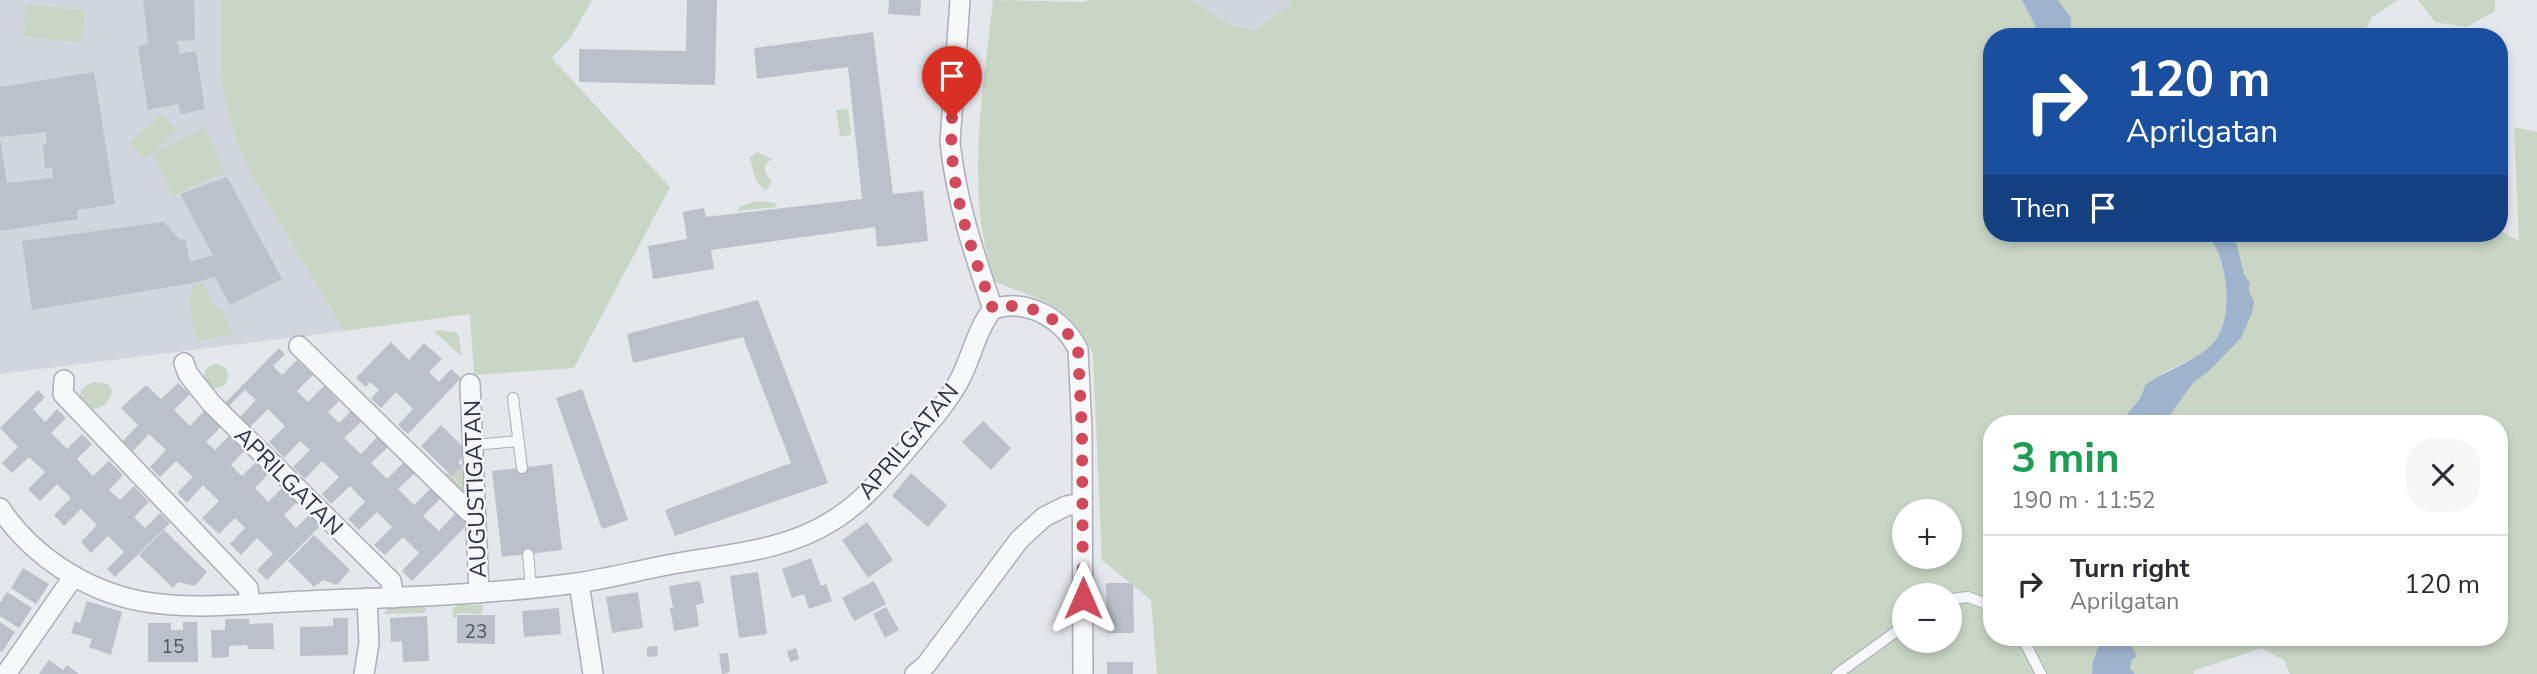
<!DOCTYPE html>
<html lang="en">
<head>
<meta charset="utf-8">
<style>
  :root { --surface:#fff; --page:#f7f7f7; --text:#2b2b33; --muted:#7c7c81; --line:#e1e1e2 }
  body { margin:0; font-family:"Nunito Sans",sans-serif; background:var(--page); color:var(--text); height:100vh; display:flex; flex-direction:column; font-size:26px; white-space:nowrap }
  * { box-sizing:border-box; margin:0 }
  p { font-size:23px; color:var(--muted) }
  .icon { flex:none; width:38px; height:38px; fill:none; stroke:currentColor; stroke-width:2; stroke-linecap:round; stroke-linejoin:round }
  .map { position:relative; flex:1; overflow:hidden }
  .panel { position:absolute; left:1983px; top:415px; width:525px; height:231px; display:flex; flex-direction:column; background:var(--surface); border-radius:28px; box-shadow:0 4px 10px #0003 }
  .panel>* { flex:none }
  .hud { position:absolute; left:1983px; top:28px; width:525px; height:214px; border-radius:28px; box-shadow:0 4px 10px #0003; background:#1a4fa0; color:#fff; overflow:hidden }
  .tools { position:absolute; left:1892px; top:499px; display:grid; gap:14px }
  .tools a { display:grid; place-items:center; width:70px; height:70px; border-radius:50%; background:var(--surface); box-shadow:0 4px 10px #0003; font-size:35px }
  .pin { position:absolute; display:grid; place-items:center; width:60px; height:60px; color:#fff; margin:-72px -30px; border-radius:50% 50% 50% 0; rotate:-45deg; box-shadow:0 0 7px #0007 }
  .pin .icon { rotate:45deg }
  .me { position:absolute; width:77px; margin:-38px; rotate:0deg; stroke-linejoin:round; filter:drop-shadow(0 0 5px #0008) }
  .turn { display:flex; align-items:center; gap:24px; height:147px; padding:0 28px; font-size:32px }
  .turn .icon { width:91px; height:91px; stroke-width:2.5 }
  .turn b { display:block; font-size:49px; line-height:60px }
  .then { display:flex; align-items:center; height:66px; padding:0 28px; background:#0003; gap:14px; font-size:26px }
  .round { display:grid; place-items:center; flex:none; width:74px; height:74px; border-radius:28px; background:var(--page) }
  .headline { display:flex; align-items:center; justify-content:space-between; height:119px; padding:0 28px }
  h1 { font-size:42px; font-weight:700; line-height:52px; color:#1e9e55 }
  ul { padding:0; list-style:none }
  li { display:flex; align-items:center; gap:21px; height:98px; padding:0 28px; border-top:2px solid var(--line) }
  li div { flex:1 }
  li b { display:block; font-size:26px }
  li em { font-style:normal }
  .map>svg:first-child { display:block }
  .built { fill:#d2d6de }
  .green { fill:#c9d6c5; fill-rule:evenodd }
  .water { fill:#9fb4cc }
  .building { fill:#bbc0ca }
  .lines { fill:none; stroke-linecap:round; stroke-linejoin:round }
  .lane-casing { stroke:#a9aeb7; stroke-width:12 }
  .street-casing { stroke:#a9aeb7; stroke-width:22 }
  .lane { stroke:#f7f8fa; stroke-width:10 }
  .street { stroke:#f7f8fa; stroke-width:19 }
  .route { stroke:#d1495b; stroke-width:12; stroke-dasharray:0 21.6 }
  .labels { text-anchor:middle; stroke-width:5; stroke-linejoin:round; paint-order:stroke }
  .number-label { font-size:19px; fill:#4f5766 }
  .street-label { font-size:23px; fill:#2b3445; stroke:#f4f6f9 }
</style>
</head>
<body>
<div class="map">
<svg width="2537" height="674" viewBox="0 0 2537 674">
  <rect width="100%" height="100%" fill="#e4e7ec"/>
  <g class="built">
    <path d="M0 0H221V77L251 174 344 331 0 374Z"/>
    <path d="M1192 0H1290V5L1255 30 1230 25Z"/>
  </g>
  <g class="green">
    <path d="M221 0H592L571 37 552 58 670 187 574 368 474 375 470 314 344 331 251 174 234 134 221 77Z"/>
    <path d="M993 0 1085 2 1088 0H1192L1230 25 1255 30 1290 5V0H2022L2041 37H1992V233H2208C2210 240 2215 245 2218 252 2229 278 2232 327 2209 348 2195 360 2177 364 2162 374 2154 379 2149 391 2142 399 2134 408 2127 412 2123 423L1992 424V637H2102L2092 674H1157L1151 600 1102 560 1093 355C1074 306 1040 300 996 282 963 201 984 86 993 0ZM1904 511H1950V556H1904ZM1904 595H1950V640H1904Z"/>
    <path d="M2058 0H2398L2372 17 2362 37H2082L2071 28V18Z"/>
    <path d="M2418 0H2495V11L2466 27 2435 22Z"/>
    <path d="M27 4 85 11 81 43 24 36Z"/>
    <path d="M848 109 851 135 840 136 836 110Z"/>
    <path d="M162 114 177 130 153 153 205 128 225 172 173 196 153 153 145 159 130 143Z"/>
    <path d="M2514 127 2537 132V674H2290L2284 660 2262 648 2193 671 2194 674H2135L2130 668 2132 660 2131 646 2138 637H2499V424L2164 423 2194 382 2208 372 2241 338 2252 313 2249 292 2250 283 2244 274 2234 233H2499V230L2519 241Z"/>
    <path d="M757 152 772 159C762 165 763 174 772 181L766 191C754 182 753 171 750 157Z"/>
    <path d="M757 201 775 203 777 207 737 211 741 206Z"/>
    <path d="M203 283 214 309 221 307 232 334 196 341 190 302 193 285Z"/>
    <path d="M436 330 456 332 459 337 462 357 435 332Z"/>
    <circle cx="216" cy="376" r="12"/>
    <path d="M95 382 107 384 112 390C109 406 99 411 83 408 77 395 79 386 95 382Z"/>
    <path d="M462 466 467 472 469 491 464 497 443 478 448 472 452 476Z"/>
    <path d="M457 605H483L482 614 457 613 456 618H454L452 609Z"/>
    <path d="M426 606 425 613 384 614 389 607Z"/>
  </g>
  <g class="water">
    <path d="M2022 0H2058L2071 18V28L2082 37H2041Z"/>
    <path d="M2208 233H2234L2244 274 2250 283 2249 292 2254 301 2252 313 2241 338 2208 372 2194 382 2164 423H2123C2130 405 2140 406 2145 385 2165 371 2188 364 2207 349 2233 329 2229 280 2218 252 2215 245 2210 240 2208 233Z"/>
    <path d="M2102 637H2138L2131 646 2137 656 2132 660 2130 668 2135 674H2092L2093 662Z"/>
  </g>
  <g class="building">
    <path d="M143 0H194L195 40 177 41 180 54 196 51 205 109 181 114 178 104 148 110 138 46 148 43Z"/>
    <path d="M687 0H717L715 85 579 82V49L686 51Z"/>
    <path d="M889 0H921L920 16 888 14Z"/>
    <path d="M873 32 893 194 923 191 928 241 877 247 875 227 711 250 714 269 653 279 648 246 687 239 683 212 704 208 706 217 862 199 848 67 757 79 754 48Z"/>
    <path d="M94 72 115 204 77 210 78 219 0 231V138L7 183 53 178 52 168 45 169 43 144H47L46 132 0 137V87Z"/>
    <path d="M227 177 282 279 230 305 215 277 198 282 32 310 22 241 164 222 180 240 185 239 190 262 213 255 180 194Z"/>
    <path d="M758 300 828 483 675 536 665 510 791 463 743 337 633 363 627 334Z"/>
    <path d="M391 342 409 360 424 343 442 359 429 372 439 382 451 369 461 378 408 434 398 425 413 409 396 392 381 408 371 399 379 390 370 382 366 387 356 378Z"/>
    <path d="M279 348 285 354 273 366 282 375 297 360 313 375 297 391 308 402 324 386 339 401 328 412 339 423 351 411 361 422 344 438 361 454 377 437 388 447 371 463 387 479 404 462 415 473 398 489 414 505 431 488 441 498 423 516 439 531 456 513 468 524 412 581 402 571 419 553 403 537 385 555 374 545 392 527 377 512 359 530 348 519 365 502 350 486 331 504 322 494 339 477 322 461 305 479 293 467 310 450 300 441 284 458 269 442 285 426 268 409 250 427 240 417 256 400 245 390 229 406 225 403Z"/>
    <path d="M178 383 190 394 174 410 190 426 205 410 222 426 206 442 215 450 230 435 245 450 231 465 242 476 257 461 269 473 255 488 268 502 283 487 297 502 284 515 296 528 310 514 321 525 267 580 257 570 273 554 257 538 241 555 230 544 245 528 235 518 219 534 202 518 219 501 203 485 187 503 177 493 193 477 176 461 160 477 150 467 166 450 149 434 133 451 123 441 138 425 121 408 146 385 161 399Z"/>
    <path d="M582 389 628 520 602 529 556 398Z"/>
    <path d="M38 390 45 397 33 409 45 422 57 409 66 418 51 433 67 449 82 434 92 444 77 459 93 476 109 461 123 475 109 490 120 500 134 486 149 502 134 517 145 528 160 513 170 523 115 577 107 569 124 552 108 536 91 553 81 542 97 525 81 509 64 526 54 515 71 498 57 484 40 501 28 489 45 472 29 457 12 473 2 463 18 447 0 428Z"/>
    <path d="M983 421 1011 448 991 470 962 442Z"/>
    <path d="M441 425 468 452 458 462 462 466 452 476 421 446Z"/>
    <path d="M552 464 562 550 502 557 492 471Z"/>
    <path d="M911 473 947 505 928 527 892 496Z"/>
    <path d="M867 522 893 560 868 578 842 540Z"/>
    <path d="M164 530 207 572 195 586 178 582 173 588 139 555Z"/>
    <path d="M314 535 350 570 337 585 323 580 314 587 288 561Z"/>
    <path d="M811 558 821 586 826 584 832 601 809 609 804 594 792 598 782 569Z"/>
    <path d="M23 568 49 584 36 604 11 588Z"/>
    <path d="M758 572 767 634 739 638 730 576Z"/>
    <path d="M700 581 704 603 696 605 699 626 674 631 670 608H673L669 586Z"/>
    <path d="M874 581 886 604 854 621 842 598Z"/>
    <path d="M1106 583H1133L1134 633H1107Z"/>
    <path d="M7 592 32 608 19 628 0 616V603Z"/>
    <path d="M638 592 643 628 612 633 606 597Z"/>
    <path d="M87 601 122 612 111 655 89 647 92 639 71 633 75 621 80 623Z"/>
    <path d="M886 607 899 630 885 638 873 614Z"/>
    <path d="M559 608 561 634 524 637 522 611Z"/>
    <path d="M457 615H495V644L457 643Z"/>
    <path d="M427 616 429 661 403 662 402 641 391 642 390 618Z"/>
    <path d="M333 618H348V655L300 656V627L333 626Z"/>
    <path d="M225 619H249V624L273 623 274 649H248L247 645 229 646V657L212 658 211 630H225Z"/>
    <path d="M0 622 15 632 2 652 0 651Z"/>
    <path d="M183 622H197L198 662H148V623H171V630H183Z"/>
    <path d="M657 646 658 656 647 657V647Z"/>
    <path d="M796 648 799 659 790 662 787 651Z"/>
    <path d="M728 653 730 672 722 674 719 654Z"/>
    <path d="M49 660 63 670 67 665 79 674H39Z"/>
    <rect x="1107" y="662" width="26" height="12"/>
  </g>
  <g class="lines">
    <g class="lane-casing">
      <g id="lane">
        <path d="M513 398 522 468"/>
        <path d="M474 445 518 441"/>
        <path d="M528 554 531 588"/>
        <path d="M1950 599 1968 597 1992 606"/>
        <path d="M2022 637 2041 674"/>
        <path d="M1837 674 1904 626"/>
      </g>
    </g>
    <g class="street-casing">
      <g id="street">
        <path d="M960 0 950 142C956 200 974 254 993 309"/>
        <path d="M993 309C1027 298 1062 318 1078 349L1082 431 1083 674"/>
        <path d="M299 346 469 512H475"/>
        <path d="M184 363 188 374 211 403 391 581 394 598"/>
        <path d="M64 380 63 394 248 588 250 603"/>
        <path d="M470 384 479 593"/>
        <path d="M0 508C31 555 84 590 140 601 192 611 254 603 307 601 397 597 487 595 577 583 611 578 644 569 678 563 730 554 787 550 832 521 865 501 889 470 914 441 930 422 947 403 959 381 972 357 976 330 993 309"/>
        <path d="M579 583 593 674"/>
        <path d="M6 674 74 576"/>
        <path d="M364 674 369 643 367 598"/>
        <path d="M915 674 926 665 1019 540 1044 517 1066 506 1082 503"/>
      </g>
    </g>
    <use href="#lane" class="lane"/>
    <use href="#street" class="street"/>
  </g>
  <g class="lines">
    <path class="route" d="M952 118C947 184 971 248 993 309 1027 298 1062 318 1078 349L1082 432 1083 598"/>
  </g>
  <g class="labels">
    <g class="number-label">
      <text x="476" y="638">23</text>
      <text x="173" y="653">15</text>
    </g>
    <g class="street-label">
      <text transform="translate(908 441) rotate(-50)" y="8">APRILGATAN</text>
      <text transform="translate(289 481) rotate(45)" y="8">APRILGATAN</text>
      <text transform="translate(475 489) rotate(-92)" y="8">AUGUSTIGATAN</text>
    </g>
  </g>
</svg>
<div class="tools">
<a>+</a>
<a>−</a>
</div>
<div class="pin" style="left:952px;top:118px;background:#d93025"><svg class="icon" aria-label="arrive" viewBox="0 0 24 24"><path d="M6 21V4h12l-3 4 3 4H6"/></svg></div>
<svg class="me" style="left:1083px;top:598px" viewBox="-20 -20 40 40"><path d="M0-17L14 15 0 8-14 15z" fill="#d1495b" stroke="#fff" stroke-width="4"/></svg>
<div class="hud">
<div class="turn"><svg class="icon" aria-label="right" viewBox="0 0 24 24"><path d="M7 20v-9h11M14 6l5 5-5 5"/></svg><div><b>120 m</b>Aprilgatan</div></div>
<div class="then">Then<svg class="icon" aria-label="arrive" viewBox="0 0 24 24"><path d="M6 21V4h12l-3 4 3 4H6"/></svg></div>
</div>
<section class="panel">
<div class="headline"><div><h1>3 min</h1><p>190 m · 11:52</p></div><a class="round"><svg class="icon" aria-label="close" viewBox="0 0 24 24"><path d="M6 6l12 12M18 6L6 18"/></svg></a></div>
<ul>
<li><svg class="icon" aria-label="right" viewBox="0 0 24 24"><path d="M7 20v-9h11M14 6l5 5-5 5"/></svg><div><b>Turn right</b><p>Aprilgatan</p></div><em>120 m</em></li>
</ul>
</section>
</div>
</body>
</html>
